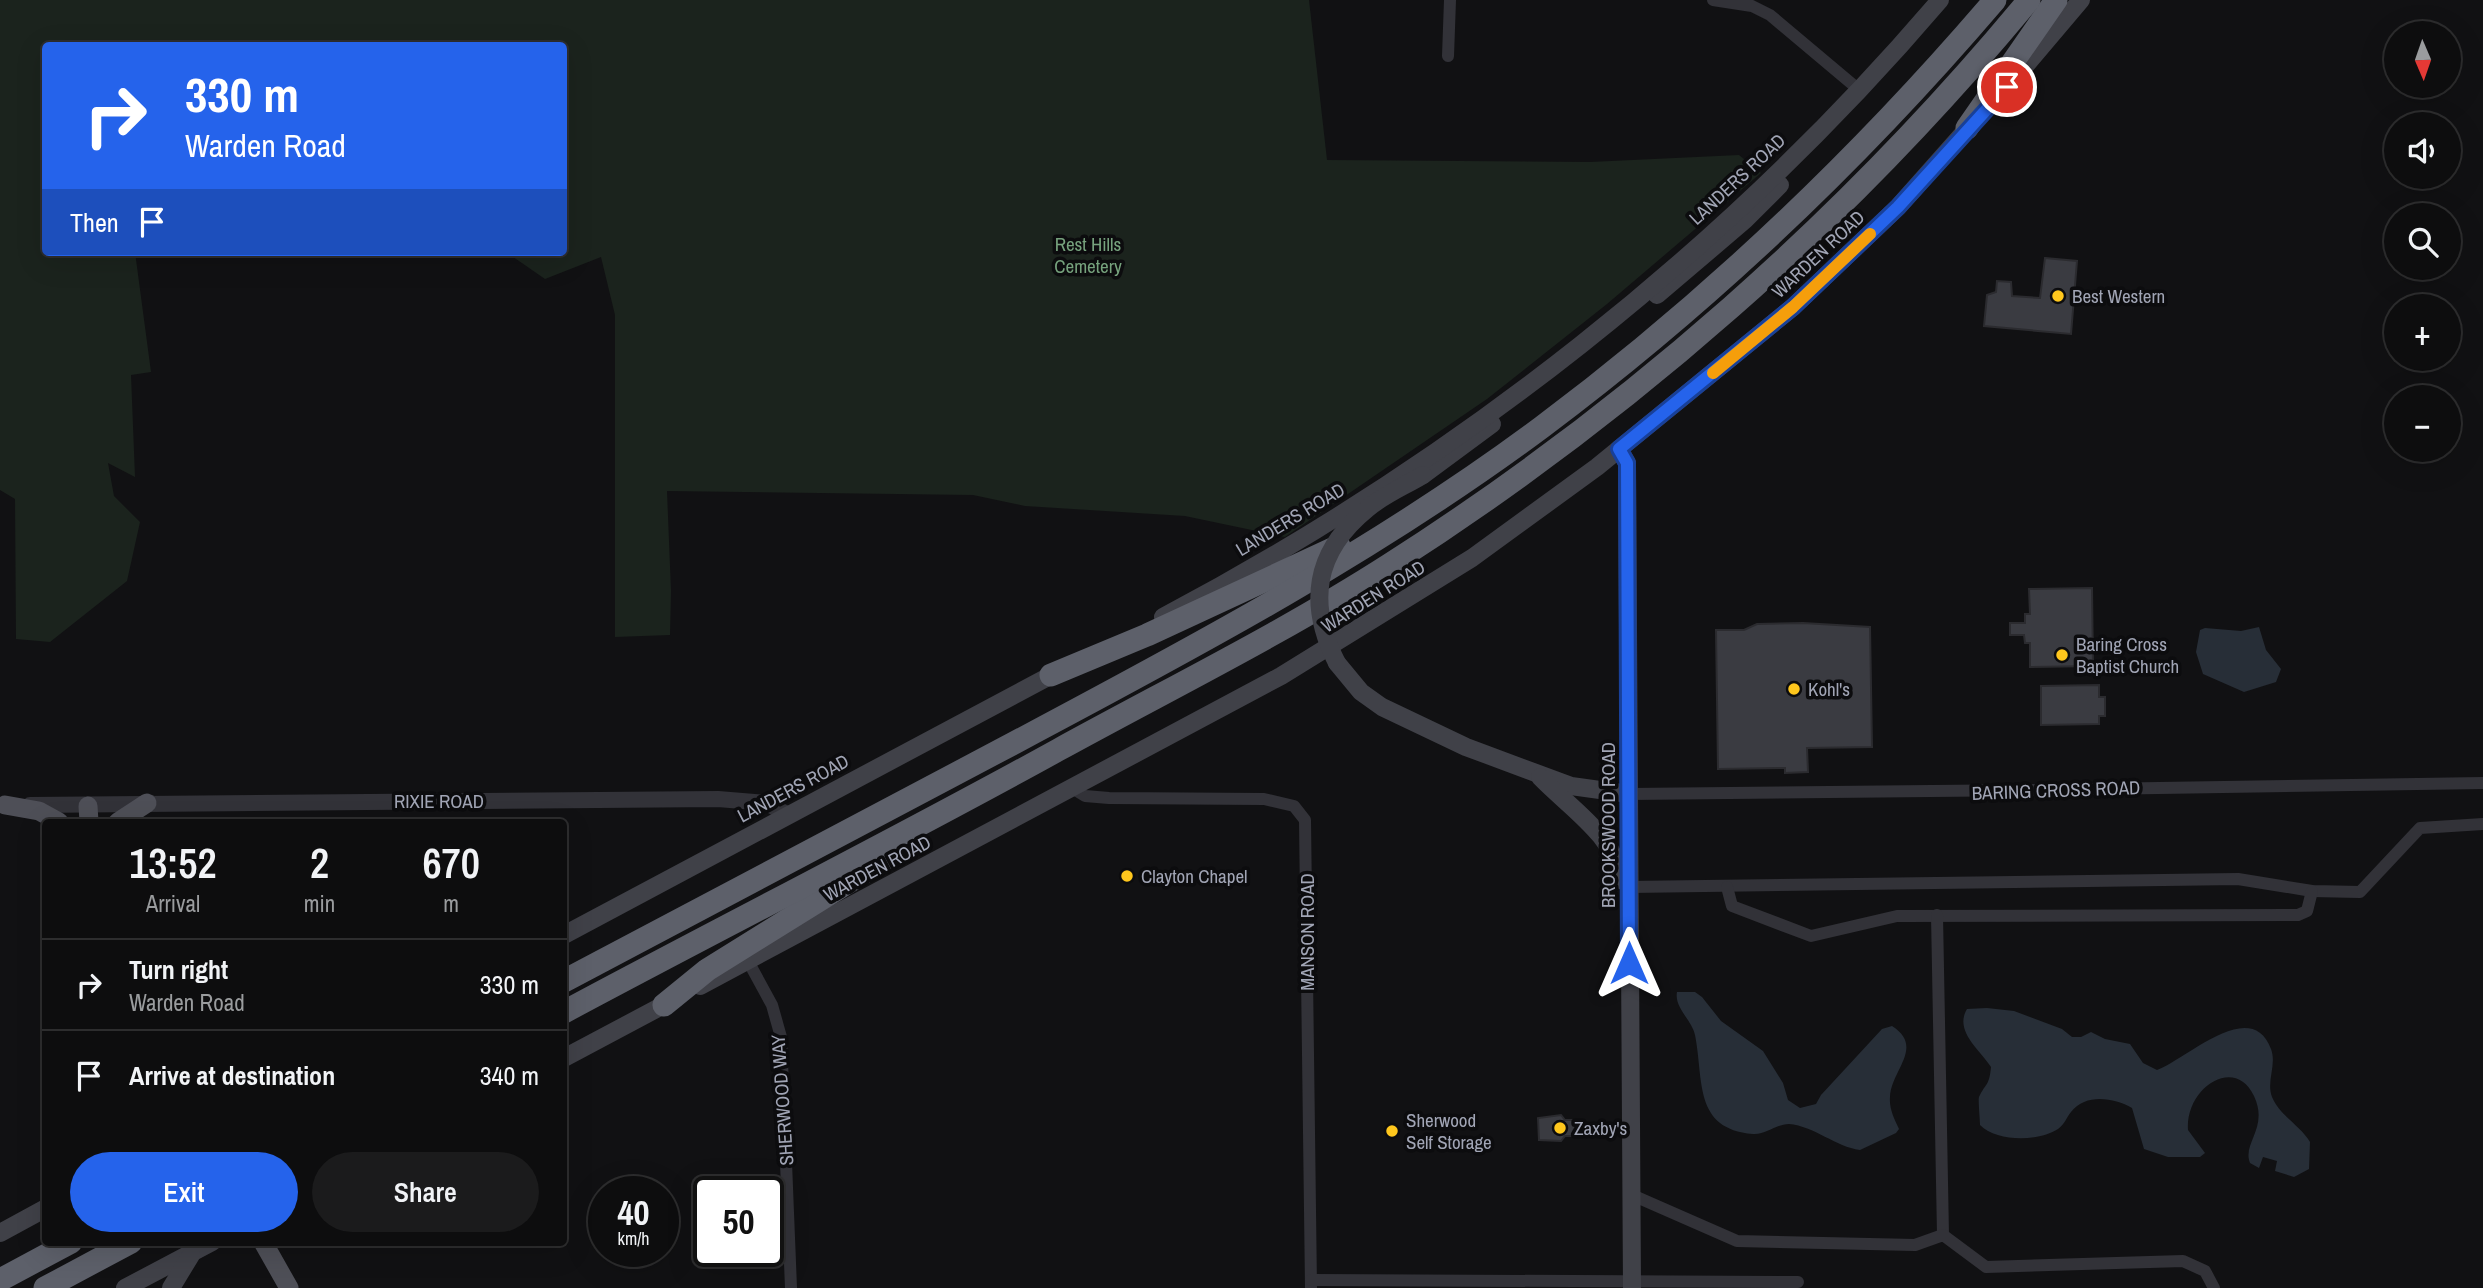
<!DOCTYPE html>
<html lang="en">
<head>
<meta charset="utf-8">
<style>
  :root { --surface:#0d0d0e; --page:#1b1b1c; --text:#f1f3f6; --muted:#9a9c9e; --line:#2d2d2e; --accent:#2563eb }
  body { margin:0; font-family:"Archivo Narrow",sans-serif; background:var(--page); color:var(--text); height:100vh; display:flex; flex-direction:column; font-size:26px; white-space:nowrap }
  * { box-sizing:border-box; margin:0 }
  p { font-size:23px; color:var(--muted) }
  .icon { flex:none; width:38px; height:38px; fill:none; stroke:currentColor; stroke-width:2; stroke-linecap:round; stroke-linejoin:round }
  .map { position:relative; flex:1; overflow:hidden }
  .drawer { position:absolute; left:42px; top:819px; width:525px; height:427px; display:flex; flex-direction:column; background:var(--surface); border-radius:7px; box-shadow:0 7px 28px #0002,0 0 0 2px var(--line) }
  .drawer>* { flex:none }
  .hud { position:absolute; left:42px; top:42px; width:525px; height:214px; border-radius:7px; box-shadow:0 7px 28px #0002,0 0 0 2px var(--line); background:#2563eb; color:#fff; overflow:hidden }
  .needle { width:46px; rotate:178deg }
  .controls { position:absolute; left:2384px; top:21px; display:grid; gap:14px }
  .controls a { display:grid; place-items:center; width:77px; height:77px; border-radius:50%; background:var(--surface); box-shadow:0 7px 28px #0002,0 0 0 2px var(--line); font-size:35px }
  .speed { position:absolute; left:588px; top:1176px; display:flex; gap:14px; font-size:35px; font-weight:700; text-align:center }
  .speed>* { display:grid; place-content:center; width:91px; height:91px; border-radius:50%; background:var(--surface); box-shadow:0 7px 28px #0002,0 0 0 2px var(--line); line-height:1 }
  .speed small { font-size:18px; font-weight:400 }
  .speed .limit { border:4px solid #111; border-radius:10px; background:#fff; color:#111 }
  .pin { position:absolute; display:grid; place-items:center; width:60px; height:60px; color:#fff; margin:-30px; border:4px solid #fff; border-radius:50%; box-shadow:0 2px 7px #0007 }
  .me { position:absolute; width:77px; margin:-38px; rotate:0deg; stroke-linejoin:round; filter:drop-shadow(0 0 5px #0008) }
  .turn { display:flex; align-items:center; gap:24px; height:147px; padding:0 28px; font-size:32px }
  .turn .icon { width:91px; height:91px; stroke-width:2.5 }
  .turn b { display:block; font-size:49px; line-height:60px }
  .then { display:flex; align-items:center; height:66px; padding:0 28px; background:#0003; gap:14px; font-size:26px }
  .eta { display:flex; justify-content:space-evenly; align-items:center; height:119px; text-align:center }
  .eta b { font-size:42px; font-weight:600; line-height:49px }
  .primary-button { display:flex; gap:14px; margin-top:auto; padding:14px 28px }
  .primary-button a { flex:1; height:80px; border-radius:42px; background:var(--accent); color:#fff; font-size:28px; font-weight:600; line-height:80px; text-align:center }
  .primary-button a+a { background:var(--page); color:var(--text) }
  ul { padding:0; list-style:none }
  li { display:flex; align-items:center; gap:21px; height:91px; padding:0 28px; border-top:2px solid var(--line) }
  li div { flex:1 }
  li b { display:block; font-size:26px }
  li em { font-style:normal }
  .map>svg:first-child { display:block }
  .green { fill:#1b231d }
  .water { fill:#272e37 }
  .building { fill:#3a3b41; stroke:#2b2b2f; stroke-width:2 }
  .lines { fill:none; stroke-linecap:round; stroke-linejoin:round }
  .minor { stroke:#323238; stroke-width:12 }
  .tertiary { stroke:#323238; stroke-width:16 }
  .secondary { stroke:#404148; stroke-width:18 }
  .primary { stroke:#4e4f57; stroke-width:19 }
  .motorway { stroke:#5d606a; stroke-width:23 }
  .secondary-bridge { stroke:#404148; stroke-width:18 }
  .route-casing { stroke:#184099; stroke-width:18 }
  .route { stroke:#2563eb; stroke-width:12 }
  .slow { stroke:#f59e0b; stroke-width:12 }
  .poi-dot { fill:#ffc71d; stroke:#0c0c0e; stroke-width:2.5 }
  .labels { text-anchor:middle; stroke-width:7; stroke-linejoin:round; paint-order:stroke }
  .street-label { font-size:19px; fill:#a1a5b5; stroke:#0c0c0e }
  .park-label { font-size:19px; fill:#76a27d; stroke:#0c0c0e }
  .poi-label { font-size:19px; fill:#a1a5b5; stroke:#0c0c0e; text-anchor:start }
</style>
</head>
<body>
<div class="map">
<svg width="2483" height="1288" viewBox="0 0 2483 1288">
  <rect width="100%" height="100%" fill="#111113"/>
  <path class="green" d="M0 0H1309L1327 160 1590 162 1739 155 1761 173 1607 304 1487 399 1285 537 1185 516 1025 506 973 495 667 491 671 591 670 635 615 637V315L601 257 545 279 506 252H564V46H46V252H135L151 372 131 375 135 477 108 463 114 496 140 522 127 581 50 642 16 639 15 499 0 490Z"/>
  <g class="water">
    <path d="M2259 627 2266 650 2281 669 2276 682 2244 692 2203 674 2196 652 2200 630 2205 628 2241 631Z"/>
    <path d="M1677 992H1695L1702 997 1721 1021 1763 1051 1783 1083 1788 1100 1800 1108 1816 1104 1821 1095 1882 1029 1892 1026C1925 1047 1891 1070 1890 1097 1889 1109 1894 1118 1899 1129L1896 1133 1860 1150C1836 1147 1814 1126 1789 1124 1776 1124 1766 1135 1753 1134 1693 1129 1704 1080 1695 1035 1692 1020 1674 1008 1677 992Z"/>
    <path d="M1987 1008 2014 1011 2062 1029 2072 1037H2081L2091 1032 2105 1039 2130 1044 2143 1063 2157 1070C2187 1059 2251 996 2271 1049 2277 1065 2266 1081 2272 1097 2280 1116 2300 1125 2310 1142L2309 1169 2294 1177 2275 1171 2277 1161 2263 1157 2259 1168 2250 1163C2242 1143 2269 1128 2254 1096 2235 1055 2185 1088 2188 1130L2205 1153 2200 1157H2168L2144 1149 2132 1108C2114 1098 2086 1093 2071 1112 2066 1118 2065 1124 2058 1129 2038 1142 1997 1142 1980 1125 1980 1121 1978 1099 1979 1097 1986 1082 1989 1087 1991 1067 1979 1049 1954 1031 1967 1009Z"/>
  </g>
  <g class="building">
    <path d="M2045 258 2077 261 2071 334 1984 326 1987 295 1996 292 1997 281 2011 282 2012 296 2040 298Z"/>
    <path d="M2092 588 2093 666 2030 667V643H2025L2024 635H2010V623H2025V614H2030L2029 589Z"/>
    <path d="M1803 623 1870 627 1872 747 1807 748 1808 772 1785 773V768L1718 769 1716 630H1744L1757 624Z"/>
    <path d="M2099 685V697H2105V716H2099V724L2041 725V686Z"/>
    <path d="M1561 1115 1565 1120H1580V1136H1565L1561 1141 1539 1140 1538 1118Z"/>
  </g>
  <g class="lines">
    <g class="minor">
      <path d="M1713 0 1752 6 1770 15 1858 89"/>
      <path d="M1448 56 1450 0"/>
      <path d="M1072 788 1085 796 1109 798 1264 799 1294 806 1305 820 1311 1288"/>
      <path d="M1629 794C1914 793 2198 787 2483 783"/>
      <path d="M1629 887 2238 879 2312 891 2360 892 2420 828 2483 824"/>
      <path d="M1727 887 1732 906 1811 936 1897 916 2298 915 2307 911 2312 891"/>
      <path d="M1937 915 1943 1235"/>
      <path d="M748 961 772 1005 781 1037 791 1288"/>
      <path d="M1632 1195 1737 1241 1915 1245 1943 1235 1986 1267 2183 1261 2205 1271 2214 1288"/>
      <path d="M1311 1280 1798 1282"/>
    </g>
    <path class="tertiary" d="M30 805 718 799 766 803 787 814"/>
    <g class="secondary">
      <path d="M2008 86 2081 0"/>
      <path d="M1657 295 1745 220 1780 185"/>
      <path d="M1619 449 1627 463 1632 1288"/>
      <path d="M1423 475 1492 424"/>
      <path d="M1163 617C1455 463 1726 251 1940 0"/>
      <path d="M1337 663 1361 692 1382 707 1466 747 1571 786 1629 794"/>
      <path d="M1540 777C1572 810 1613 834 1623 881"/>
      <path d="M564 935 1061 670"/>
      <path d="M700 986 1281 676 1472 558 1597 467 1793 307 1898 207 1976 119"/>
      <path d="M564 1058 675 999"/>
      <path d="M0 1233 46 1208"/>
      <path d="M125 1288 212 1242"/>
      <path d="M171 1288 191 1255"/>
    </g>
    <g class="primary">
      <path d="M5 805 39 811 59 822"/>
      <path d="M88 806 89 822"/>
      <path d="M118 822 147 803"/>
      <path d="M263 1242 289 1288"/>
    </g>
    <g class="motorway">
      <path d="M1967 128 2056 0"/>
      <path d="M1051 675 1147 635 1339 546"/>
      <path d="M564 981C714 901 864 822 1014 743 1195 647 1377 550 1542 427 1709 302 1860 158 1995 0"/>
      <path d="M664 1005 707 970 892 855"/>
      <path d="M564 1012C728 924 895 840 1058 750 1169 689 1283 633 1389 565 1630 411 1847 220 2029 0"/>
      <path d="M0 1280 71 1242"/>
      <path d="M45 1288 131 1242"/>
    </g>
    <path class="secondary-bridge" d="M1337 663C1307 604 1314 552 1367 509 1383 495 1405 486 1423 475"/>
  </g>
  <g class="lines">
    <g class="route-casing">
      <path id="route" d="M1629 963 1627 463 1619 449 1793 307 1898 207 2007 87"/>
    </g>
    <use href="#route" class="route"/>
    <path class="slow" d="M1713 373 1793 307 1870 234"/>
  </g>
  <g class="poi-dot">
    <circle cx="2058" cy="296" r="7"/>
    <circle cx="2062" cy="655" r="7"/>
    <circle cx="1794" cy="689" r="7"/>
    <circle cx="1127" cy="876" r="7"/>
    <circle cx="1560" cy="1128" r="7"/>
    <circle cx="1392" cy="1131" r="7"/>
  </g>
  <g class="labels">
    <g class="street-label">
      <text transform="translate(1737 179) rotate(-43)" y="7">LANDERS ROAD</text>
      <text transform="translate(1818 254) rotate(-43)" y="7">WARDEN ROAD</text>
      <text transform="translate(1290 519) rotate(-31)" y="7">LANDERS ROAD</text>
      <text transform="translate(1373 596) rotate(-32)" y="7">WARDEN ROAD</text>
      <text transform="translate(793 788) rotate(-28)" y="7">LANDERS ROAD</text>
      <text transform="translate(2056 790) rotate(-2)" y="7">BARING CROSS ROAD</text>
      <text x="439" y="808">RIXIE ROAD</text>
      <text transform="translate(1608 825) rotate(-90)" y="7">BROOKSWOOD ROAD</text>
      <text transform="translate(877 868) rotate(-28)" y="7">WARDEN ROAD</text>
      <text transform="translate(1307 932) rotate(-90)" y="7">MANSON ROAD</text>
      <text transform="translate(782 1100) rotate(-94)" y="7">SHERWOOD WAY</text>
    </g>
    <g class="park-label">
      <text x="1088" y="251">Rest Hills<tspan x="1088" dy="22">Cemetery</tspan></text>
    </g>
    <g class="poi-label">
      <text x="2072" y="303">Best Western</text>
      <text x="2076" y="651">Baring Cross<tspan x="2076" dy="22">Baptist Church</tspan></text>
      <text x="1808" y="696">Kohl's</text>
      <text x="1141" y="883">Clayton Chapel</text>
      <text x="1406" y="1127">Sherwood<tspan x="1406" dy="22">Self Storage</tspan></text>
      <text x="1574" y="1135">Zaxby's</text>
    </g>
  </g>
</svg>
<div class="controls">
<a><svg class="needle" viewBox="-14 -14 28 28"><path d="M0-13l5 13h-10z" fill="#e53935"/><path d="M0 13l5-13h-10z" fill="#9a9c9e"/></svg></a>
<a><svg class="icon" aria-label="sound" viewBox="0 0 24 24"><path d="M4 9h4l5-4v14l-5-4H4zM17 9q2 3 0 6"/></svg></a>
<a><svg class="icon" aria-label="search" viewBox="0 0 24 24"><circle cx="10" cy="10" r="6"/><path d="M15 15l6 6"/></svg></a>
<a>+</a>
<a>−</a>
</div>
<div class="speed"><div>40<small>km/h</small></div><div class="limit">50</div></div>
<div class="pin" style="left:2007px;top:87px;background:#d93025"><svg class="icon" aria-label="arrive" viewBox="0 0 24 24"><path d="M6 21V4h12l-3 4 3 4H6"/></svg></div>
<svg class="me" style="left:1629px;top:963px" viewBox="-20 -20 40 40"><path d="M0-17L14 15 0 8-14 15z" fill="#2563eb" stroke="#fff" stroke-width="4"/></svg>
<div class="hud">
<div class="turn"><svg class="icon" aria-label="right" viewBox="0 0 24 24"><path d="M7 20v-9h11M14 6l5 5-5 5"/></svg><div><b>330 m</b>Warden Road</div></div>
<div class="then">Then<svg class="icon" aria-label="arrive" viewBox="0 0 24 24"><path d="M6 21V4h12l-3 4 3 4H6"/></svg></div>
</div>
<section class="drawer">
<div class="eta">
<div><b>13:52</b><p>Arrival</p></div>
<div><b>2</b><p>min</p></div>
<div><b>670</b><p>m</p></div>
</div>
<ul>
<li><svg class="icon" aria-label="right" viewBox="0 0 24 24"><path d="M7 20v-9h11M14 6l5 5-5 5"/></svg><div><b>Turn right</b><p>Warden Road</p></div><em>330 m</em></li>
<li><svg class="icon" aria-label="arrive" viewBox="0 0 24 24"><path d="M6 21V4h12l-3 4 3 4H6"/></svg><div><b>Arrive at destination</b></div><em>340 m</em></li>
</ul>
<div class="primary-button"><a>Exit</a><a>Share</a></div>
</section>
</div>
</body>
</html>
